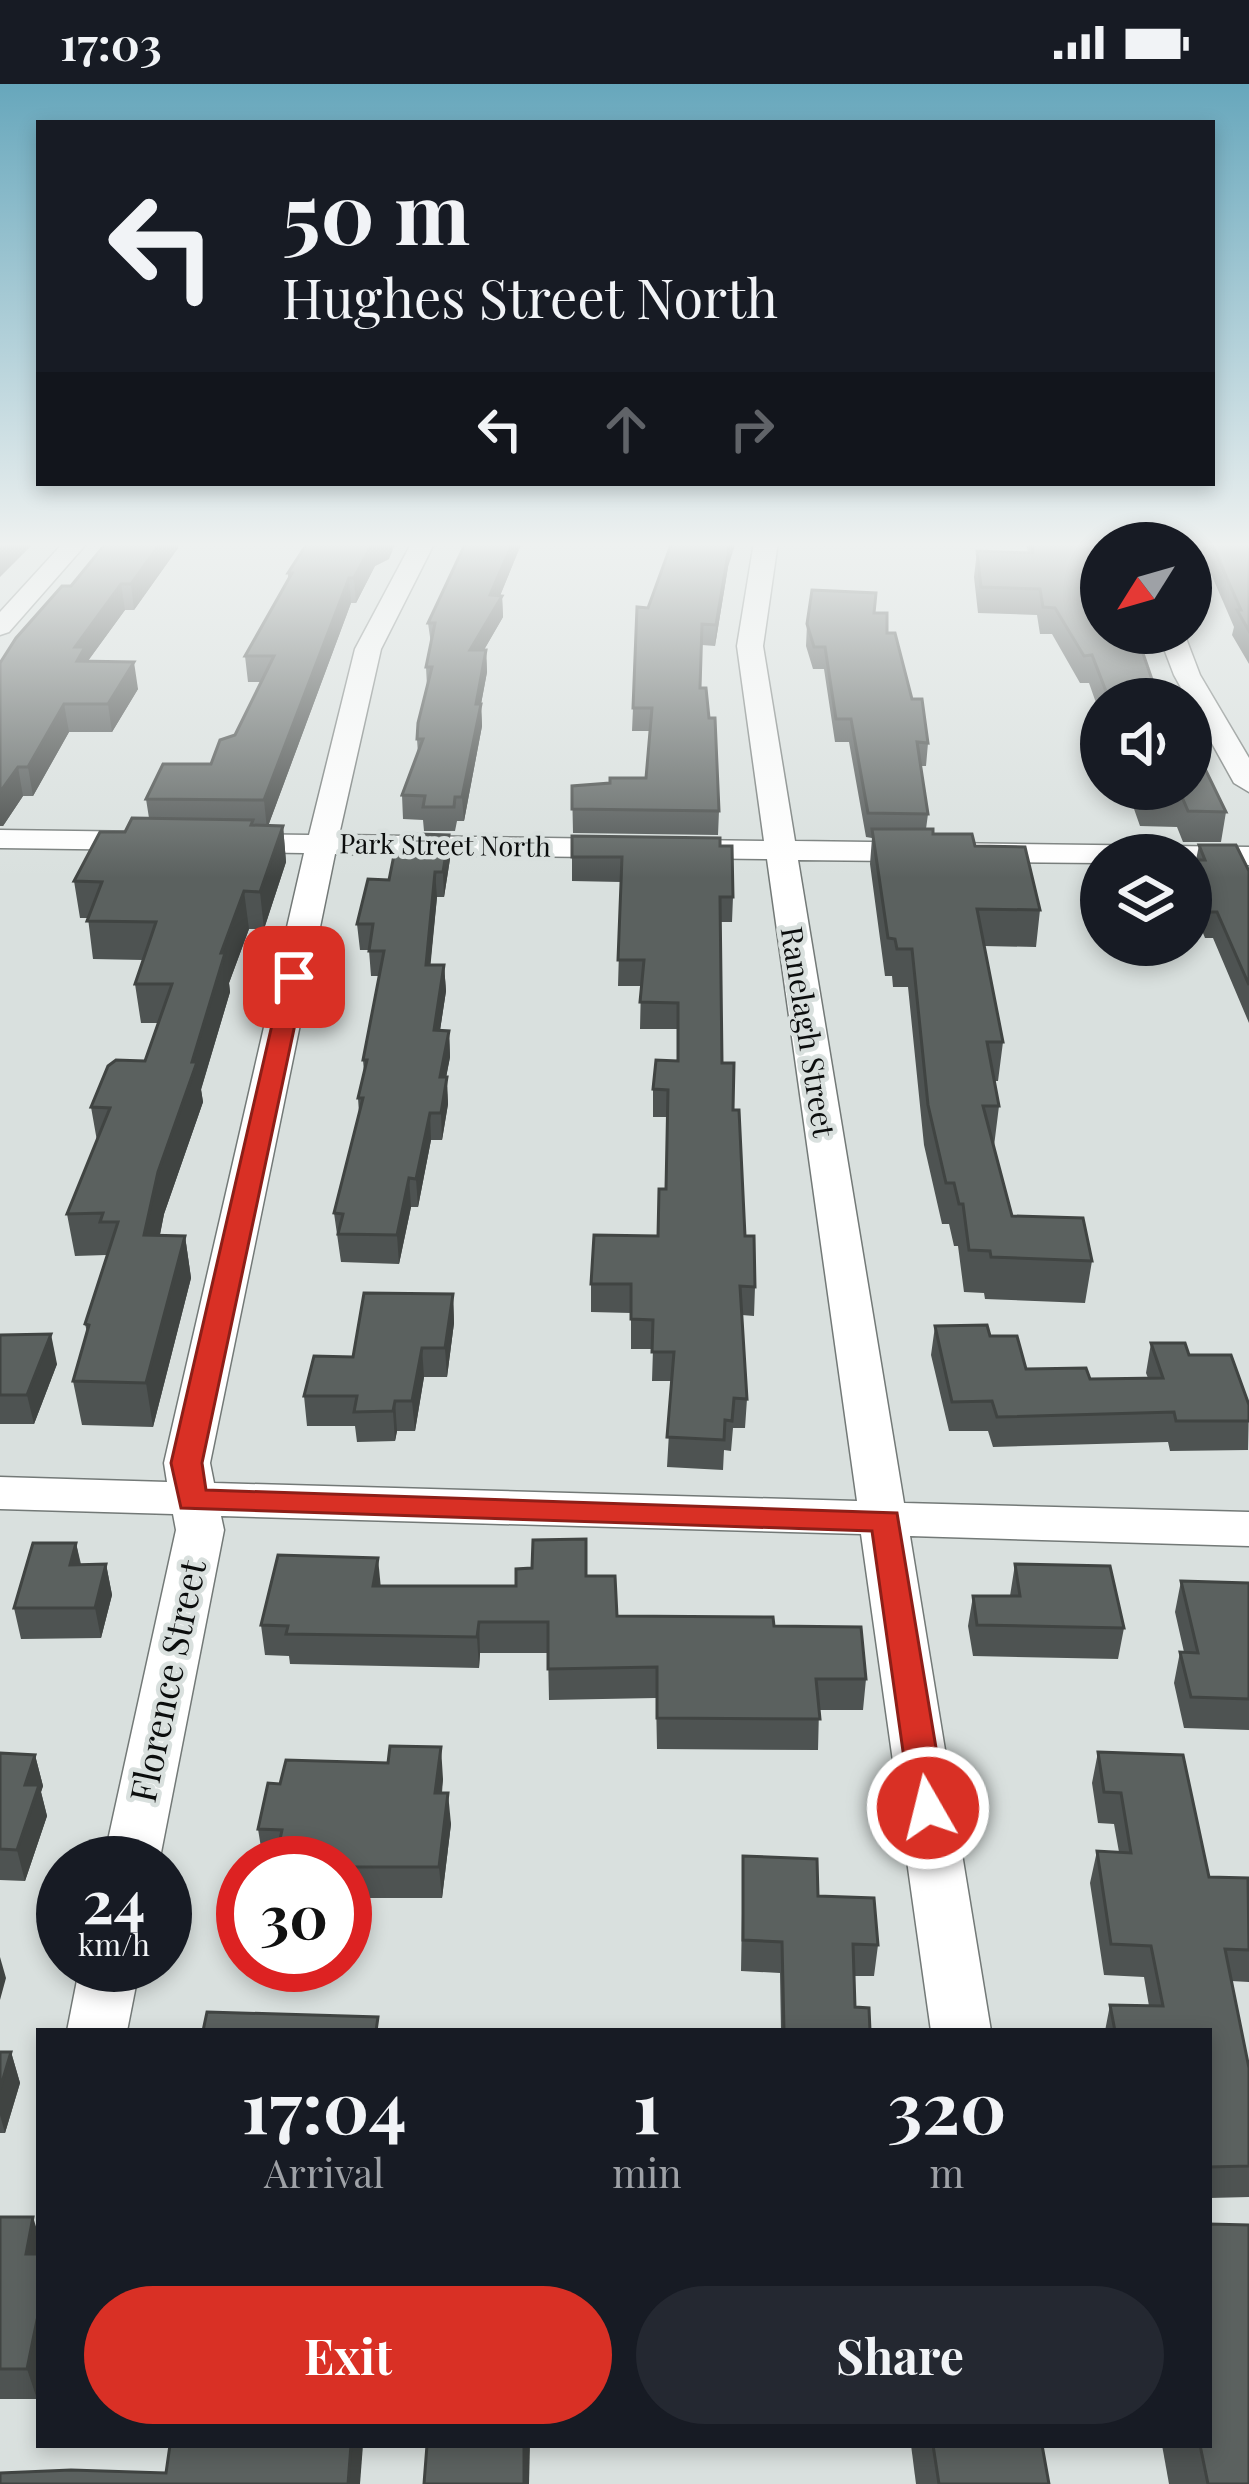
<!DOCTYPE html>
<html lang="en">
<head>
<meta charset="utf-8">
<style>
  :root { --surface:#171b24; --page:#242831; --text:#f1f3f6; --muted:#9ea1a6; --accent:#d93025 }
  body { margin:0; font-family:"Playfair Display",serif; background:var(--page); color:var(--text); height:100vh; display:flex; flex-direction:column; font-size:45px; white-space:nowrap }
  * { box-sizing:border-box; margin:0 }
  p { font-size:39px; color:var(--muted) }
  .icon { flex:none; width:66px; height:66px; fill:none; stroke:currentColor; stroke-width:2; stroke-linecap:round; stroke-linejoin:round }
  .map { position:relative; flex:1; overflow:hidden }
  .sheet { position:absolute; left:36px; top:1944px; width:1176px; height:420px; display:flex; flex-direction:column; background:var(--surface); border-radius:0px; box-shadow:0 6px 18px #0003 }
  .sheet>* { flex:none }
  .top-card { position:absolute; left:36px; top:36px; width:1179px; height:366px; border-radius:0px; box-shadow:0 6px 18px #0003; background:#171b24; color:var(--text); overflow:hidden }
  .needle { width:78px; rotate:233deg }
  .tools { position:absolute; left:1080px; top:438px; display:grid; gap:24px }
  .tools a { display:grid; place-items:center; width:132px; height:132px; border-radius:50%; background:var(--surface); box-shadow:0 6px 18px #0003; font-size:60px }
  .speed { position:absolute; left:36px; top:1752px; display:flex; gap:24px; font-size:60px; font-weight:700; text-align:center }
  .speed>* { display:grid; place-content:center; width:156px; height:156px; border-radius:50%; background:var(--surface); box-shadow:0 6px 18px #0003; line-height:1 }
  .speed small { font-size:30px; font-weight:400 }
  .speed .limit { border:18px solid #d22; background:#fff; color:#111 }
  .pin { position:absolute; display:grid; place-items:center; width:102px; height:102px; color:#fff; margin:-51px; border-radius:24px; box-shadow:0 6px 18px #0006 }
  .me { position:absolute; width:132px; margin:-66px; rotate:352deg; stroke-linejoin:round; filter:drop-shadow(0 0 9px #0008) }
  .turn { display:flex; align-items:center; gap:42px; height:252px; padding:0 48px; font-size:54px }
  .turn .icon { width:156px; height:156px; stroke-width:2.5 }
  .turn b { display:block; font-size:84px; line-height:102px }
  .lanes { display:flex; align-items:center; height:114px; padding:0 48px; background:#0003; justify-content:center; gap:60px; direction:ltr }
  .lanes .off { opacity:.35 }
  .eta { display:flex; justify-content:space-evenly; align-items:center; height:204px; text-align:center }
  .eta b { font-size:72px; font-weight:700; line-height:84px }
  .cta { display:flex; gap:24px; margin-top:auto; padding:24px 48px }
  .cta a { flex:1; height:138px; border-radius:72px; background:var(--accent); color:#fff; font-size:48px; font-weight:700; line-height:138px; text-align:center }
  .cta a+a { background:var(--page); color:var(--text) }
  .status { display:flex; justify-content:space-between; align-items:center; height:84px; padding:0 60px; background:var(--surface); direction:ltr }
  .status svg { height:33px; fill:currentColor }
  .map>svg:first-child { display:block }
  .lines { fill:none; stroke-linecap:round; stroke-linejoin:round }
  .street-casing { stroke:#737977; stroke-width:3 }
  .street { fill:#fff; fill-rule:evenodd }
  .wall { fill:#4e5352 }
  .shaded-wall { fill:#404442 }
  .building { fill:#5b615f; stroke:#404442; stroke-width:3 }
  .route { fill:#d93025; stroke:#8d1f18; stroke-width:3 }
  .labels { text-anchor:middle; stroke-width:9; stroke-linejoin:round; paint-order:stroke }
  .far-street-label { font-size:27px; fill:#0b0d0d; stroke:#d9e0de }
  .street-label { font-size:30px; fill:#0b0d0d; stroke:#d9e0de }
  .near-street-label { font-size:36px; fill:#0b0d0d; stroke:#d9e0de }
</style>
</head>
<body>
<div class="status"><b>17:03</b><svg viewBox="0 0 49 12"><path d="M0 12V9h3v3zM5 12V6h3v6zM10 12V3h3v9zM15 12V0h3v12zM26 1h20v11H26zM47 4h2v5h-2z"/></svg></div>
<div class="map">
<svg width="1249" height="2400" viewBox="0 0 1249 2400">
  <rect width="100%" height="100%" fill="#d9e0de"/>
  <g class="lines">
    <g class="street-casing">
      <g id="street">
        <path d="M64 458H88L9 548 0 551V528Z"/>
        <path d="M412 458H435L381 565 339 751 764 757 737 562 754 458H778L763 562 795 757 1249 763V781H1191V771H1101V779L798 776 904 1419 1249 1428V1462L910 1452 991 1947H931L861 1450 221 1432 224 1446 159 1779H103L176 1446 173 1430 0 1425V1393L167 1398 164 1379 304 769 230 768 215 759 230 750 309 751 355 565ZM335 770 767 775 857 1417 214 1399 210 1379Z"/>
        <rect x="1136" y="458" width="24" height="1"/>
        <path d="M1158 549H1184L1200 591 1249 674V708L1234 699 1174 591Z"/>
        <path d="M0 746 150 748 165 757 150 766 0 764Z"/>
        <path d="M80 1881H140L127 1947H67Z"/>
      </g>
    </g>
    <use href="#street" class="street"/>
  </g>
  <g class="wall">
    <path d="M107 458H177L178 464 134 526H125L88 577 138 605 112 648H69L33 712H23L3 742H0V579L71 502Z"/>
    <path d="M466 458H522L500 512H502L503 533 484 566H486L487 588 481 620 482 642 464 737H457L455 747H424L423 736 403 735 402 711 418 670 417 655 427 602 426 583 431 560 428 539Z"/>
    <path d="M1026 458H1130L1101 549H1144V554L1139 553 1138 556 1158 613 1171 615H1101V633L1089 599H1080L1052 550H1040L1037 531 978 529 974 493 977 467 1028 469Z"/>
    <path d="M1204 458H1249V580L1232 551 1234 543 1202 469Z"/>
    <path d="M389 475 375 482 356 519H351L268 742H283L286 778 264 845H249L229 899 230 908 201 1006 203 1018 164 1130 160 1151 185 1152 191 1194 153 1343 82 1341 73 1297 87 1248 85 1240 107 1174 106 1171 75 1172 67 1130 97 1057 91 1023 145 977 158 939H141L135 900 143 876 93 875 88 834H80L74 797 125 748 149 734 146 715 211 680 235 651 261 598H248L245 572 288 496V489Z"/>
    <path d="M728 483 715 562 702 561 700 604 709 634 719 727 718 751 573 749 572 702 610 699 646 694 650 647H632L633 624Z"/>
    <path d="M875 529 887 549 928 659 926 682H920L928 730 926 745 933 750 975 762 1040 826 1036 863 984 862 1003 958 998 997H994L999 1022 994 1062 1012 1132 1092 1177 1085 1219 985 1215 984 1209 964 1208 958 1162H954L949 1140H942L924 1061 908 903H893L892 892H885L870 780 872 754 866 753 849 658H835L824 585H813L806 562 807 540Z"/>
    <path d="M1127 705H1191L1226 728 1221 758H1183L1177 743 1140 742Z"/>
    <path d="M449 751 450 775 444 813H437L430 881H444L446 907 440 946 449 947 450 973 446 993 448 1020 442 1056H431L418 1123H411L399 1180 341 1178 334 1129 359 1029 358 1014 364 988 363 976 379 892H371L369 866H360L357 840 389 796 412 771Z"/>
    <path d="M572 752 720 762 733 813 732 838H721L722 979 733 1026 745 1152 755 1203 754 1232 742 1231 747 1315 745 1344H733L731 1367 724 1366 723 1386 667 1383 672 1297H652L653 1265H631V1229L591 1228V1200L658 1152 666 1105 667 1033H653V1005L678 977V945H640L641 902H618L621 798 572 797Z"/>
    <path d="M1199 761 1249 787V939L1213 854H1205L1191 819V776H1196Z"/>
    <path d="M453 1210 454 1239 447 1293H424L415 1347H397L395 1357 357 1358 355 1342H307L304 1312 353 1273Z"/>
    <path d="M935 1242 990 1252 1026 1285 1090 1295 1148 1294 1146 1289 1151 1259 1189 1271 1249 1321 1248 1366 1170 1367 1168 1358 993 1363 988 1347H949L931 1271Z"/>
    <path d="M0 1251 57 1280 34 1340H0Z"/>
    <path d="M76 1459 81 1480H106L112 1511 101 1554 21 1555 14 1524Z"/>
    <path d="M1015 1480 1124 1544 1118 1575 973 1572 968 1542 973 1512H1010Z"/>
    <path d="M587 1492 617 1532 774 1542 866 1595 863 1626H819L818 1666 657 1665 656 1614 549 1616 548 1569H480L479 1584 290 1580 289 1572 265 1571 261 1541 381 1502H516Z"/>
    <path d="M1181 1497 1249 1499V1646L1184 1644 1174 1599 1180 1568H1184L1175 1528Z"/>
    <path d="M1098 1668 1209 1793 1249 1799V1898L1231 1897 1249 1984V2113L1209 2114V1947H1105L1110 1921 1149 1922 1144 1893 1104 1891 1090 1799 1097 1767 1119 1768 1114 1740 1098 1739 1092 1699Z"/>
    <path d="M0 1669 35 1671 43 1702 41 1708 47 1732 25 1797 0 1796Z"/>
    <path d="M443 1695 442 1709 451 1740 442 1814H345V1779L263 1776 258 1745 280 1700Z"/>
    <path d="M743 1772 818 1812 878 1861 874 1892H854L855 1923 870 1947H781L780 1889 741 1887Z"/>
    <path d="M0 1968H11L20 1999 5 2049H0Z"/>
    <path d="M0 2133 39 2152V2304L37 2315H0Z"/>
    <path d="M911 2361H1042L1049 2400H916Z"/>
    <path d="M1162 2361H1209L1249 2400H1169Z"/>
  </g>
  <g class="shaded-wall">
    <path d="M10 458H35L0 493V468Z"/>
    <path d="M161 458H177L178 464 134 526 131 500Z"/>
    <path d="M373 458H396L389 475 375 482 356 519 354 494Z"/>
    <path d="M513 458H522L494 526 502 512 503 533 471 588 470 566 490 511Z"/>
    <path d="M730 458H736L728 483 715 562 716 541Z"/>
    <path d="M349 494 351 519 267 745 264 716Z"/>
    <path d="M121 500 125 526 87 578 81 604 75 563Z"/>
    <path d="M486 566 487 588 481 620 482 642 464 737 462 713Z"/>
    <path d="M134 578 138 605 112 648 108 620Z"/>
    <path d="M64 620 69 648 33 712 28 683Z"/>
    <path d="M18 683 23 712 3 742H0V708Z"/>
    <path d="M283 742 286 778 264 845 260 808Z"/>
    <path d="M449 751 450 775 444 813 443 788Z"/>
    <path d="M435 788 437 813 428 907 426 881Z"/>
    <path d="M244 807 249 845 229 899 230 908 201 1005 203 1018 164 1130 151 1194 144 1151 158 1088 192 978 221 869Z"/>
    <path d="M444 881 446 907 436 973 434 946Z"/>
    <path d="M449 947 450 973 441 1020 440 993Z"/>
    <path d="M447 993 448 1020 442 1056 441 1029Z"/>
    <path d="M430 1029 431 1056 418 1123 416 1095Z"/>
    <path d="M409 1094 411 1123 399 1180 397 1151Z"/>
    <path d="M185 1152 191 1194 153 1343 146 1299Z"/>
    <path d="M453 1210 454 1239 447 1293 445 1264Z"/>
    <path d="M51 1250 57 1280 34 1340 27 1311Z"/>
    <path d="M422 1264 424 1293 415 1347 412 1317Z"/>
    <path d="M395 1317 397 1347 395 1357 393 1327Z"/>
    <path d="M76 1459 82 1489 70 1481Z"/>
    <path d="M378 1474 381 1505 373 1502Z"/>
    <path d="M106 1480 112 1511 101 1554 95 1524Z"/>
    <path d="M479 1538 480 1569 479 1584 477 1553Z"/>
    <path d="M441 1663 443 1695 437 1740 435 1709Z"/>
    <path d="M35 1671 43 1702 41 1708 47 1732 25 1797 17 1766 25 1701Z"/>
    <path d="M448 1709 451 1740 442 1814 439 1783Z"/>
    <path d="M0 1873 6 1894 0 1916Z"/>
    <path d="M11 1968 20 1999 5 2049 0 2031V2005Z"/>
    <path d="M33 2133 39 2152V2180L26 2170Z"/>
    <path d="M37 2236 39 2243V2304L37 2315 27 2285Z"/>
    <path d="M351 2361H363L360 2400H348Z"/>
    <path d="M524 2361H530L529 2400H524Z"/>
  </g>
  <g class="building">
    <path d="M0 458H10L0 468Z"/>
    <path d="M107 458H161L131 500H121L75 563H85L77 577 134 578 108 620H64L28 683H18L0 708V579L16 554 62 502H71Z"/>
    <path d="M308 458H373L354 494H349L264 716 146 715 163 680H211L220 656 235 651 274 572H245L292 489H288Z"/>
    <path d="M466 458H513L490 511 502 512 470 566H486L476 620H481L462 713H455L454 723H423L425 712 402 711 423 655H417L418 639 432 583H426L435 539H428Z"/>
    <path d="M672 458H730L716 541 702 540 700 604H706L709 634H715L719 727 572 725V702L610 699V694H646L652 624H633L637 523 648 524Z"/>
    <path d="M1032 458H1130L1101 459V549H1136L1158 613H1171V615H1109L1092 571 1084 572 1055 524 1043 523 1040 505 981 503 977 467 1033 469Z"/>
    <path d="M1211 458H1249V547L1237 526H1241Z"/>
    <path d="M812 506 876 509 874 529H887V549H895L912 615H922L928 659 917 658 928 730 868 729 851 635H836L825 563H814L807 540Z"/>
    <path d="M1191 656 1226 728 1188 727 1182 713 1145 712 1142 705H1191Z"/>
    <path d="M132 734 253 736 251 741 283 742 260 808 244 807 221 869H225L192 978H197L158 1088 144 1151 185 1152 146 1299 73 1297 89 1241 85 1240 118 1138H100L103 1129 67 1130 110 1024 91 1023 108 982 116 976 145 977 172 900H135L156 838 87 837 102 798 74 797 100 748H125Z"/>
    <path d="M872 745H933V750H972L975 762 1025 763 1040 826 977 825 1003 958H987L999 1022H983L1012 1132 1083 1134 1092 1177 991 1173 990 1167 969 1166 963 1120H959L954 1099H946L928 1021 912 865H897L895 855 888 854Z"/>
    <path d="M417 750 449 751 443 788H435L426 881H444L434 946 449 947 440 993H447L441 1029H430L416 1095 409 1094 397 1151 338 1150 343 1130 334 1129 363 1014H358L367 976H363L384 867H369L373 840H357L368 795 389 796 394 771H412Z"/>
    <path d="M572 752 720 754V762H732L733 813H720L722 979H734L733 1026H739L745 1152H754L755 1203 740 1202 747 1315 734 1314 732 1337 725 1336 724 1356 667 1353 674 1268H652L653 1236 631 1235V1200H591L594 1151 658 1152 659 1105H666L668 1006 653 1005 656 976 678 977V919L640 918 644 876H618L622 773H572Z"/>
    <path d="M1199 761H1236L1249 787V901L1217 828H1209L1191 784V776H1205Z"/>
    <path d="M364 1209 453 1210 445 1264H422L412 1317H395L393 1327 354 1328 357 1312H304L314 1272 353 1273Z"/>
    <path d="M987 1241 990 1252H1017L1026 1285 1086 1284 1090 1295 1163 1294 1151 1259H1185L1189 1271H1231L1249 1321V1337H1176L1174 1328 997 1333 992 1317 952 1318 935 1242Z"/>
    <path d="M51 1250 27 1311H0V1251Z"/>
    <path d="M586 1455V1492H615L617 1532 773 1533 774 1542 861 1543 866 1595H816L820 1635 657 1634V1583L548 1585V1538H479L477 1553 286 1550 288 1542 261 1541 278 1471 378 1474 373 1502H516V1485L532 1484 533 1456Z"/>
    <path d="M33 1459H76L70 1481 106 1480 95 1524H14Z"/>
    <path d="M1015 1480 1110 1482 1124 1544 977 1541 973 1512H1020Z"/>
    <path d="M1181 1497 1249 1499V1615L1191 1613 1180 1568 1198 1569Z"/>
    <path d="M390 1662 441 1663 435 1709H448L439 1783H345V1779H275L282 1746 258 1745 268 1699 280 1700 286 1676 388 1679Z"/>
    <path d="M1098 1668 1183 1671 1209 1793 1248 1794 1249 1866 1225 1865 1249 1984V2082L1209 2083V1947H1115L1110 1921 1163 1922 1151 1862 1111 1860 1097 1767 1131 1769 1121 1709 1104 1708Z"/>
    <path d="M0 1669 35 1671 25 1701H39L17 1766 0 1765Z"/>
    <path d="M743 1772 817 1775 818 1812 874 1814 878 1861 853 1860 855 1923 869 1924 870 1947H784L782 1858 743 1856Z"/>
    <path d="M207 1928 378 1933 376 1947H203Z"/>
    <path d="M0 1968H11L0 2005Z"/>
    <path d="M0 2133H33L26 2170H39V2236H37L27 2285H0Z"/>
    <path d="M1209 2140 1249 2141V2400H1208L1200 2361H1209Z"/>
    <path d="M170 2361H351L348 2400H0V2389L71 2386 166 2389Z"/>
    <path d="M427 2361H524V2400H424Z"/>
    <path d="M933 2361H1042L1049 2400H939Z"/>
  </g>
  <linearGradient id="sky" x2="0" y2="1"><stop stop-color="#67a7bc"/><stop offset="0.58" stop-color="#eef1f0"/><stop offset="1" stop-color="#eef1f0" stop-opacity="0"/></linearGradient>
  <rect width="1249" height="794" fill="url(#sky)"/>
  <path class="route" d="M294 886 305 893 202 1379 206 1406 897 1429 946 1724 941 1734 928 1738 916 1734 911 1724 872 1447 181 1424 171 1379 283 893Z"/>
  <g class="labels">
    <g class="far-street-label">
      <text transform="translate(445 762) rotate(1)" y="9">Park Street North</text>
    </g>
    <g class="street-label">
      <text transform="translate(807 948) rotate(81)" y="10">Ranelagh Street</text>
    </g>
    <g class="near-street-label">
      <text transform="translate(168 1597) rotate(-78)" y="13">Florence Street</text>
    </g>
  </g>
</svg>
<div class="tools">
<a><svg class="needle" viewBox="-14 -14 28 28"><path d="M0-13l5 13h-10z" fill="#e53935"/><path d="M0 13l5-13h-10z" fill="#9ea1a6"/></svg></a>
<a><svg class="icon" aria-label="sound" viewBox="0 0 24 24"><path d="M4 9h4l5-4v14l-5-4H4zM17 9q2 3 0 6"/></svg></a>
<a><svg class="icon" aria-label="layers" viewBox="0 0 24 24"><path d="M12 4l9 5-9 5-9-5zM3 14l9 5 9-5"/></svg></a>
</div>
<div class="speed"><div>24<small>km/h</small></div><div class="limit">30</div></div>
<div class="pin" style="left:294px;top:893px;background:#d93025"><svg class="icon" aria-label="arrive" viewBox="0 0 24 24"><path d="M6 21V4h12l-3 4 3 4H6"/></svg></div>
<svg class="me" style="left:928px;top:1724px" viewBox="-20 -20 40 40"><circle r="17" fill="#d93025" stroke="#fff" stroke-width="3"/><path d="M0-11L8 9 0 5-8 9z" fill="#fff"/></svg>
<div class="top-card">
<div class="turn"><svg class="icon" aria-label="left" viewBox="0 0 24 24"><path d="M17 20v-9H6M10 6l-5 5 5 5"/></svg><div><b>50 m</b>Hughes Street North</div></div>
<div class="lanes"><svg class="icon" aria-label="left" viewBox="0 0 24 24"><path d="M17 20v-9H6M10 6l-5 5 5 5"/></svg><svg class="icon off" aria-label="ahead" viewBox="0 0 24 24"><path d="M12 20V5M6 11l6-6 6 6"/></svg><svg class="icon off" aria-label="right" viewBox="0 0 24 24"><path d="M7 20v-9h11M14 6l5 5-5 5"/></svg></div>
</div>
<section class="sheet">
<div class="eta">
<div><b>17:04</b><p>Arrival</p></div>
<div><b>1</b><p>min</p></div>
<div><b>320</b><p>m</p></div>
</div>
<div class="cta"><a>Exit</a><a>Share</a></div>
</section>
</div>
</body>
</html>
